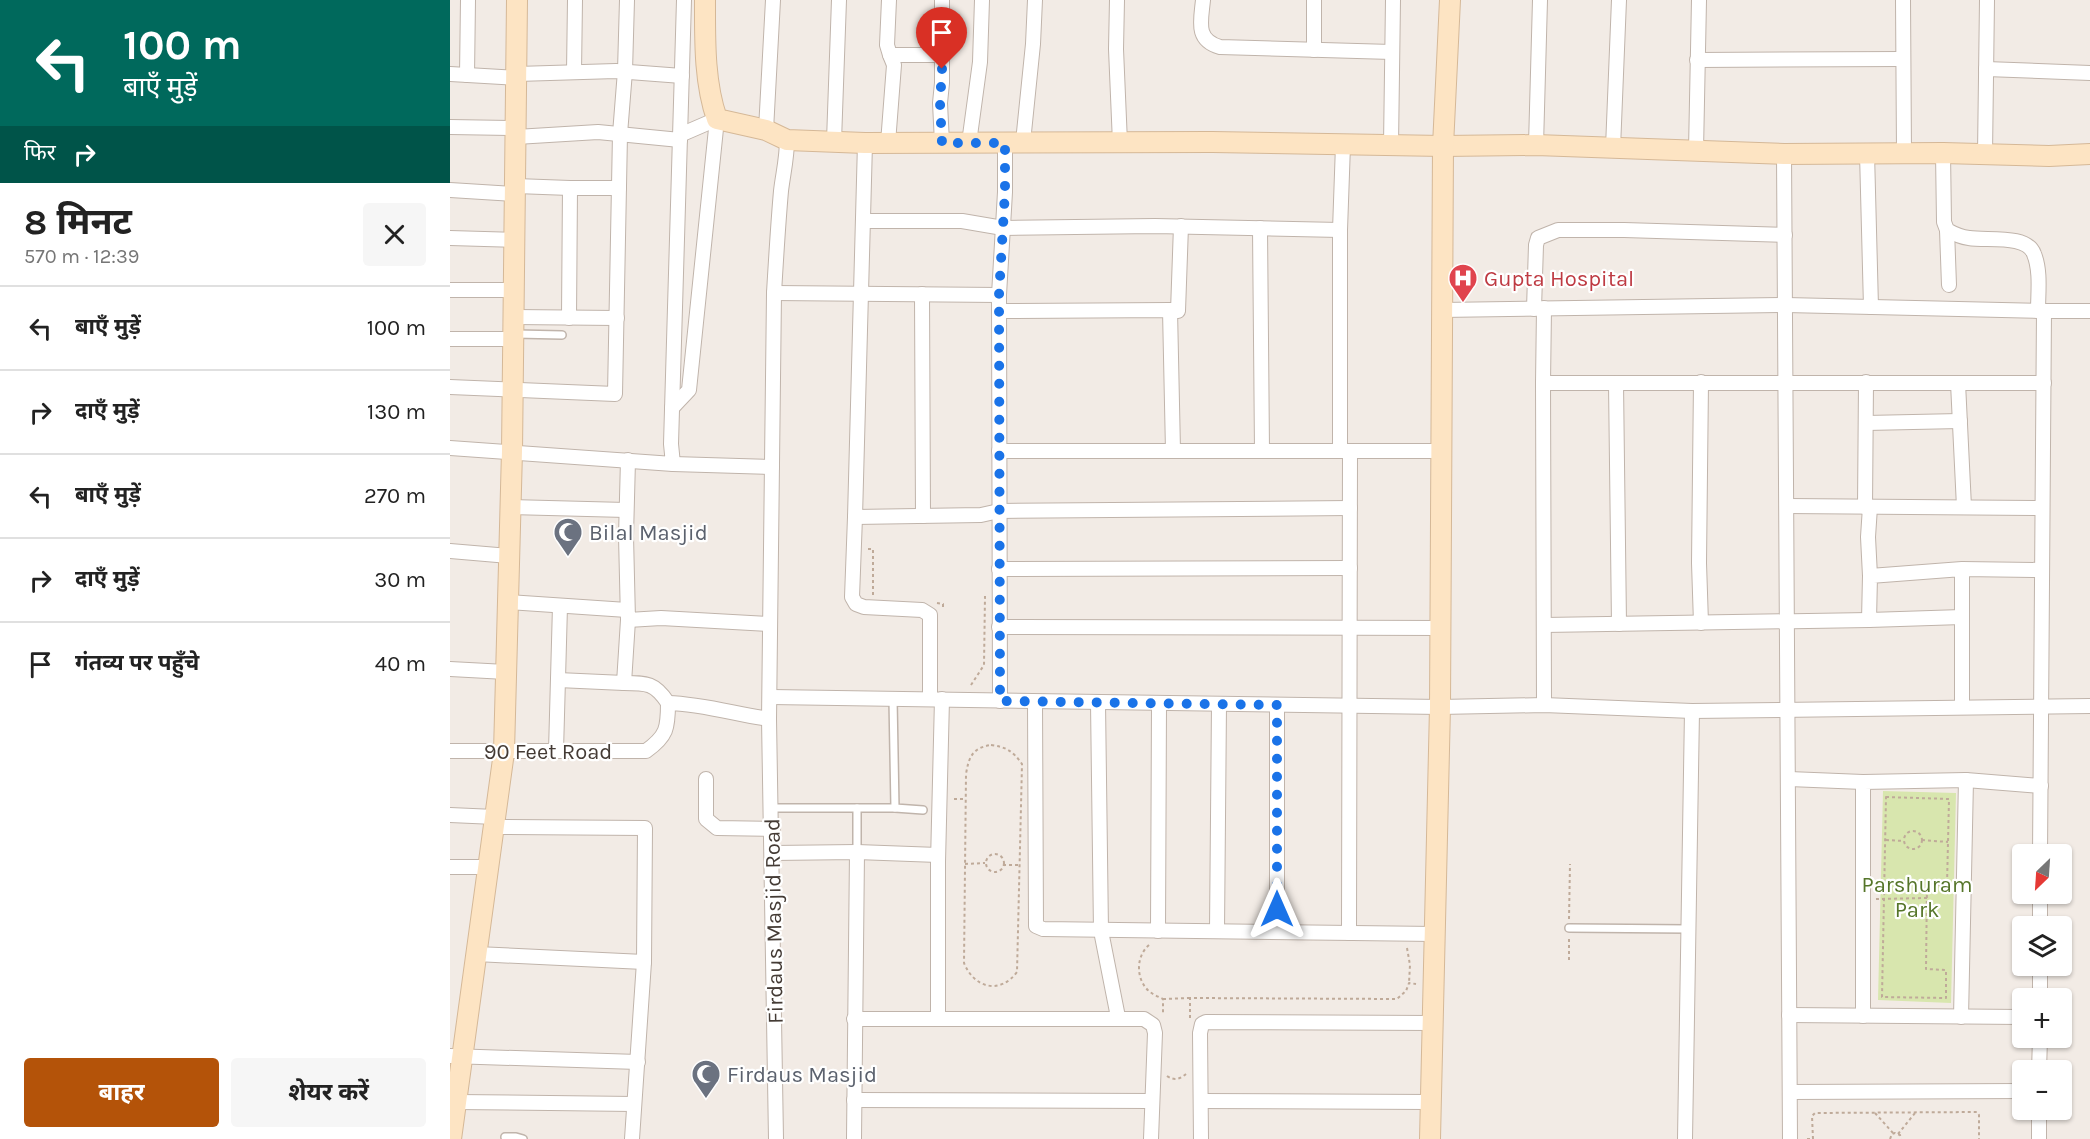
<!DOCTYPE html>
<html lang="hi">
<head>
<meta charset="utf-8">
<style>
  :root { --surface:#fff; --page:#f6f6f6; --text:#222; --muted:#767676; --line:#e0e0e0; --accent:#b45309 }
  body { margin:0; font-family:Karla,"Noto Sans Devanagari",sans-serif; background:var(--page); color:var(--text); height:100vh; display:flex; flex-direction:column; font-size:22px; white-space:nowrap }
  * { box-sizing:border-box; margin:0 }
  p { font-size:20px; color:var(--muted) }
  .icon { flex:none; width:33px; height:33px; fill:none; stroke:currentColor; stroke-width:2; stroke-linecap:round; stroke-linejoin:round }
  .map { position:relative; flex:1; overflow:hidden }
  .side { display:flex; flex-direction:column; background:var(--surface); width:450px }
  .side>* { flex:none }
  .top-card { background:#00695c; color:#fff; overflow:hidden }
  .needle { width:39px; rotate:205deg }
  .fabs { position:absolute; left:1562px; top:844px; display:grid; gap:12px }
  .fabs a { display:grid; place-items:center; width:60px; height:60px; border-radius:6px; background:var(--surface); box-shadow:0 2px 4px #0004; font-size:30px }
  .pin { position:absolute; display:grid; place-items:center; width:51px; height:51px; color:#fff; margin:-62px -26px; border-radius:50% 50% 50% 0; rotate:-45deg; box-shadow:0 0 6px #0007 }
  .pin .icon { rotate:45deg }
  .me { position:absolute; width:66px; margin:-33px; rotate:0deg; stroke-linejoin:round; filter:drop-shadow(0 0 4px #0008) }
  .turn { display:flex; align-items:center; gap:21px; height:126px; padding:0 24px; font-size:27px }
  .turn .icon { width:78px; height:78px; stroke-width:2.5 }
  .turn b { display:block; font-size:42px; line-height:51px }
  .then { display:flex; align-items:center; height:57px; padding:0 24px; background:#0003; gap:12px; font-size:22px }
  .round { display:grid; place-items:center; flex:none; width:63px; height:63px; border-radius:6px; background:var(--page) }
  .headline { display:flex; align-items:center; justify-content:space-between; height:102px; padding:0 24px }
  h1 { font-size:36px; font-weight:700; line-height:45px }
  .action { display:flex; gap:12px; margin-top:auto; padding:12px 24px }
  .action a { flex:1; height:69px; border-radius:6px; background:var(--accent); color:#fff; font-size:24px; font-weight:700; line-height:69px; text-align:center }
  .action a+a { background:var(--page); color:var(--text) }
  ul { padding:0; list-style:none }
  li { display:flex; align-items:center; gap:18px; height:84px; padding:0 24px; border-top:2px solid var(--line) }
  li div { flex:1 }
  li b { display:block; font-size:22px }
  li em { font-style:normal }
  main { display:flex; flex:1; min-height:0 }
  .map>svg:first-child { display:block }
  .green { fill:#d8e6ae }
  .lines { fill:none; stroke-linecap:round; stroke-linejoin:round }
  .lane-casing { stroke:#c0b4ab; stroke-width:10 }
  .street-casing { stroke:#c0b4ab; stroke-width:16 }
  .secondary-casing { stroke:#d5b897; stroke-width:22 }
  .path { stroke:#bfaa99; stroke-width:2; stroke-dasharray:3 3; stroke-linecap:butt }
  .lane { stroke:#fff; stroke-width:7 }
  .street { stroke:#fff; stroke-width:14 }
  .secondary { stroke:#fde4c3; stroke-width:20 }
  .route { stroke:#1a73e8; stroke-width:10; stroke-dasharray:0 18 }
  .labels { text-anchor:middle; stroke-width:4.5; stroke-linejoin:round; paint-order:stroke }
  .health-label { font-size:22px; fill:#be3a42; stroke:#fff; text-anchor:start }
  .worship-label { font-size:22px; fill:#5b616d; stroke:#fff; text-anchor:start }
  .street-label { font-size:22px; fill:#443b35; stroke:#fff }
  .park-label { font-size:22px; fill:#557529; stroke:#fff }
</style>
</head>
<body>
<main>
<section class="side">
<div class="top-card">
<div class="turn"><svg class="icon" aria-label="left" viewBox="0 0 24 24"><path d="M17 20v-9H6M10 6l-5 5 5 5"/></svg><div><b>100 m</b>बाएँ मुड़ें</div></div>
<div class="then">फिर<svg class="icon" aria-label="right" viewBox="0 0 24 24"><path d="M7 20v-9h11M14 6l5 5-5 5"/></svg></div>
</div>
<div class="headline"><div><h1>8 मिनट</h1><p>570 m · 12:39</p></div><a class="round"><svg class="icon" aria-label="close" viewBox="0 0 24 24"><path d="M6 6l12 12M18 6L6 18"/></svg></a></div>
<ul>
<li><svg class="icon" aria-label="left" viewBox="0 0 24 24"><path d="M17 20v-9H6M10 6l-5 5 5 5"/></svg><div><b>बाएँ मुड़ें</b></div><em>100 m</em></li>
<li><svg class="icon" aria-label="right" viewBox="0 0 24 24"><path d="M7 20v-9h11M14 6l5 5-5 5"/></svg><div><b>दाएँ मुड़ें</b></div><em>130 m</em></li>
<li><svg class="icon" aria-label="left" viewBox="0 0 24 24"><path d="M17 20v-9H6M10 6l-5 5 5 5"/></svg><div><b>बाएँ मुड़ें</b></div><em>270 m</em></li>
<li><svg class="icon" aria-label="right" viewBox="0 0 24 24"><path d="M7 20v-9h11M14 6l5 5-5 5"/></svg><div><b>दाएँ मुड़ें</b></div><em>30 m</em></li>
<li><svg class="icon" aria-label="arrive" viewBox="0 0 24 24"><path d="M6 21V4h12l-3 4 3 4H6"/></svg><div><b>गंतव्य पर पहुँचे</b></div><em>40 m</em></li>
</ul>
<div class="action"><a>बाहर</a><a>शेयर करें</a></div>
</section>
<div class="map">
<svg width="1640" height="1139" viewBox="0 0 1640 1139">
  <rect width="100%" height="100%" fill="#f2ebe5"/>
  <path class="green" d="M1433 791 1506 793 1501 1003 1428 1000Z"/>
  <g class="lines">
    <g class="lane-casing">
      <g id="lane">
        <path d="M66 334 112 335"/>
        <path d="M443 699 445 808 473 810"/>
        <path d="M322 808H407"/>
        <path d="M407 852V808H445"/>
        <path d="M1119 928 1238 929"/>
        <path d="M55 1137H66L73 1139"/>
      </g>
    </g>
    <g class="street-casing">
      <g id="street">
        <path d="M439 0 437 45 440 55H491"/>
        <path d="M667 0 666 49 670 143"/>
        <path d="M753 0C751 21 745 40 770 47L942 52"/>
        <path d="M1453 0 1454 153"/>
        <path d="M864 50V0"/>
        <path d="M1247 60 1453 59"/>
        <path d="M1536 69 1640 73"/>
        <path d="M124 72 125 0"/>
        <path d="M0 74 67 78"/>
        <path d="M67 74 166 71 232 76"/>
        <path d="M17 75 18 0"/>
        <path d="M0 127 66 128"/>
        <path d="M316 130 323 0"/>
        <path d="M230 135 267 119"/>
        <path d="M66 137 148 132 230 140"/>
        <path d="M384 141 389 0"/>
        <path d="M573 142 583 44 585 0"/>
        <path d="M415 143 405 517 531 515 549 511 900 508"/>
        <path d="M438 143 444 65 440 55"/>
        <path d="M492 143 490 103 492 83V0"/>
        <path d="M519 143 530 62 532 0"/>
        <path d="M941 145 943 0"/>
        <path d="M1086 145 1090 0"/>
        <path d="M1163 148 1169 0"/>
        <path d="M1246 151 1249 0"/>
        <path d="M1417 153 1421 307"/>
        <path d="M1493 153 1494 222 1497 230C1504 234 1511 237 1519 238 1537 241 1577 234 1584 254 1591 271 1588 293 1588 311"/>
        <path d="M1334 154 1340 1139"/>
        <path d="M1535 154 1537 0"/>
        <path d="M66 186 120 188H169"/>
        <path d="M0 190 65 194"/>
        <path d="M413 221H512L553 228 705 226 890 230"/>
        <path d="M810 228 812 451"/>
        <path d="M1497 230 1499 285"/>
        <path d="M0 238 65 240"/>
        <path d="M0 290H64"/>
        <path d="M324 293 549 295 550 701"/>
        <path d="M472 294 473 516"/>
        <path d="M549 295 555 192V143"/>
        <path d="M1094 308 1093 383H1594"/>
        <path d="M1084 309 1086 245 1088 238 1108 230H1174L1335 235"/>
        <path d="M720 310 728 311 731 226"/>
        <path d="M991 310 1336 305 1594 311"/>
        <path d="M549 311 720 310 723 451"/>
        <path d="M64 317 167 318"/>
        <path d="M119 318 120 188"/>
        <path d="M0 339H63"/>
        <path d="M1093 383 1094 705"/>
        <path d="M1166 383 1169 624"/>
        <path d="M1508 383 1514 507"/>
        <path d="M0 387 165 394 170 134 175 71 177 0"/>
        <path d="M222 408 239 390 267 119"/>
        <path d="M1416 423 1510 421"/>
        <path d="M0 448 223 464 221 444 234 0"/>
        <path d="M549 451H990"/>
        <path d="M890 451V230L893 145"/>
        <path d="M178 460 176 536 178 620 211 618 320 624"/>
        <path d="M223 464 322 467"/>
        <path d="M1337 506 1592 508"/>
        <path d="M60 507 176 510"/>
        <path d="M1415 507 1416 382"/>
        <path d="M1420 507 1418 537 1420 576"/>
        <path d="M405 517 402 597 406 604 414 607 472 610 480 615V699"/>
        <path d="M0 551 59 556"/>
        <path d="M549 569 900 568"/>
        <path d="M1512 569 1420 576 1419 620 1512 617V569L1592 570"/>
        <path d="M58 602 177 610"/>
        <path d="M1512 617V707"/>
        <path d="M1251 623 1249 563 1251 382"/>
        <path d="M1094 625 1419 620"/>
        <path d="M549 627 991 628"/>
        <path d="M0 669 56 672"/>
        <path d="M108 680 174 683 178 620"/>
        <path d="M174 683C197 683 205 683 218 703"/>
        <path d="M321 697 990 707 1094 705 1242 711 1640 706"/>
        <path d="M585 702 586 926 593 929 985 934"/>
        <path d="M648 703 651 931 668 1017"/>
        <path d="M0 751H196C217 736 218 728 218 703 253 704 285 714 319 719"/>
        <path d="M106 751 110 606"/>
        <path d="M256 779V819L267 828 323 829"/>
        <path d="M1339 779 1413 782"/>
        <path d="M1516 780 1591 786"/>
        <path d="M0 815 45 817"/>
        <path d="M44 827 195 828 194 962 182 1139"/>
        <path d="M323 853 407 852 488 855"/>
        <path d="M1590 855 1594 311H1640"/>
        <path d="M0 867H38"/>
        <path d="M1590 927V894"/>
        <path d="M708 931 709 704"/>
        <path d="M767 931 769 704"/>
        <path d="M827 932V705"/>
        <path d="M899 933 900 451"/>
        <path d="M26 954 194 962"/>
        <path d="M1590 999V966"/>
        <path d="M1339 1015 1572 1017"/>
        <path d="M1413 1016V782L1516 780 1511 1017"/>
        <path d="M404 1019H694L703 1025 705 1033 701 1139"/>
        <path d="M488 1019V862L492 699"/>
        <path d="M0 1056 188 1062"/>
        <path d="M1589 1071 1590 1038"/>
        <path d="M1340 1092 1572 1091"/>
        <path d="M404 1100 701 1101"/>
        <path d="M751 1101 981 1102"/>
        <path d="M6 1102 184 1104"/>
        <path d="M326 1139 319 719 324 293C326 259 328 225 331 191 333 174 337 158 337 140"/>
        <path d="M404 1139 407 852"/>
        <path d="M751 1139 750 1033 752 1024 756 1022 983 1023"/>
        <path d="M1235 1139 1242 711"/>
        <path d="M1589 1139V1110"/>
      </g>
    </g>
    <g class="secondary-casing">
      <g id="secondary">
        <path d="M255 0C255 39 254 82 267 119L316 130 337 140 415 143 762 142 993 146 1086 145 1334 154 1493 153 1599 156 1640 154"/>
        <path d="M1 1139 54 752 62 451 67 0"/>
        <path d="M980 1139 990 707 993 146 1000 0"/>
      </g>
    </g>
    <g class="path">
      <path d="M418 549H423V595"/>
      <path d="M487 603 493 604V610"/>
      <path d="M521 685 534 665 535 596"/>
      <path d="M541 745C556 747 563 751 572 764L567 972C550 995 524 988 514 963L516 774C519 757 522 748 541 745Z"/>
      <path d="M1436 797 1499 799 1497 885 1477 884 1476 969 1496 970V998L1432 997Z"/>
      <path d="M504 799H516"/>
      <circle cx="1463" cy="840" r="9"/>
      <path d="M1436 840 1454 841"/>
      <path d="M1472 840 1498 842"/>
      <circle cx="545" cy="863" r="9"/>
      <path d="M515 864 535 863"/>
      <path d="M553 865H570"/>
      <path d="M1426 899 1477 898"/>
      <path d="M1119 919 1120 864"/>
      <path d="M699 945C685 957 686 981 700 992 704 995 709 997 713 999V1015"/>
      <path d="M957 948 960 965 959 983"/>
      <path d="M1119 960V939"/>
      <path d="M713 999 740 998"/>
      <path d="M740 1018V998L947 999 956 991 959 983 966 984"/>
      <path d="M717 1076C724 1081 730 1079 736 1074"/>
      <path d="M1425 1113 1443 1133"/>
      <path d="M1448 1134 1465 1113"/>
      <path d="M1357 1139H1363"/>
      <path d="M1363 1139 1362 1116 1365 1113 1527 1112 1529 1115V1139"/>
      <path d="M1440 1139 1442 1134 1445 1133 1450 1135 1451 1139"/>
    </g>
    <use href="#lane" class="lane"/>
    <use href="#street" class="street"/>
    <use href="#secondary" class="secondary"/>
  </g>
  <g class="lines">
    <path class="route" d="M492 69 490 103 492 143H555V192L549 295 550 701 827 705V909"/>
  </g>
  <defs>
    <g id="hospital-pin" transform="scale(1.5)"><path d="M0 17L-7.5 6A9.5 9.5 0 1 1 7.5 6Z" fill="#e0444e" stroke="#fff"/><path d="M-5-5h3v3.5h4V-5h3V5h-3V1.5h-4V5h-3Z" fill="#fff"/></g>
    <g id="mosque-pin" transform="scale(1.5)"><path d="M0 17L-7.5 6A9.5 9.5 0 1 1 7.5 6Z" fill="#6b7280" stroke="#fff"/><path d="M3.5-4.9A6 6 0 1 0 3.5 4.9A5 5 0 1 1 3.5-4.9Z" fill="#fff"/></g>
  </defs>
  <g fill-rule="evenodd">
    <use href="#hospital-pin" x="1013" y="278"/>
    <use href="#mosque-pin" x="118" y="532"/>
    <use href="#mosque-pin" x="256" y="1074"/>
  </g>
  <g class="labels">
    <g class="health-label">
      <text x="1034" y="286">Gupta Hospital</text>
    </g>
    <g class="worship-label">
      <text x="139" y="540">Bilal Masjid</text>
      <text x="277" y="1082">Firdaus Masjid</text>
    </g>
    <g class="street-label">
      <text x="98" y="759">90 Feet Road</text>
      <text transform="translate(323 921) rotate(-91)" y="8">Firdaus Masjid Road</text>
    </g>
    <g class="park-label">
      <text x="1467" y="892">Parshuram<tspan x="1467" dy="25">Park</tspan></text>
    </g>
  </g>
</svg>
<div class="fabs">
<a><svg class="needle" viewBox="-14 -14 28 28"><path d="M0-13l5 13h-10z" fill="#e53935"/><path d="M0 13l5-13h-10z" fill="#767676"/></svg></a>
<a><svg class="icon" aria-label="layers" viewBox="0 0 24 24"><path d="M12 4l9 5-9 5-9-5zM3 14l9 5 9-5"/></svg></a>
<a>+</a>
<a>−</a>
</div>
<div class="pin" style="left:492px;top:69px;background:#d93025"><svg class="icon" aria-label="arrive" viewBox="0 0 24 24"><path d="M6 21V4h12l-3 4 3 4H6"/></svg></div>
<svg class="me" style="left:827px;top:909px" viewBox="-20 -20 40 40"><path d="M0-17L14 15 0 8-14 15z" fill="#1a73e8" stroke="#fff" stroke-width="4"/></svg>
</div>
</main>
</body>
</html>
